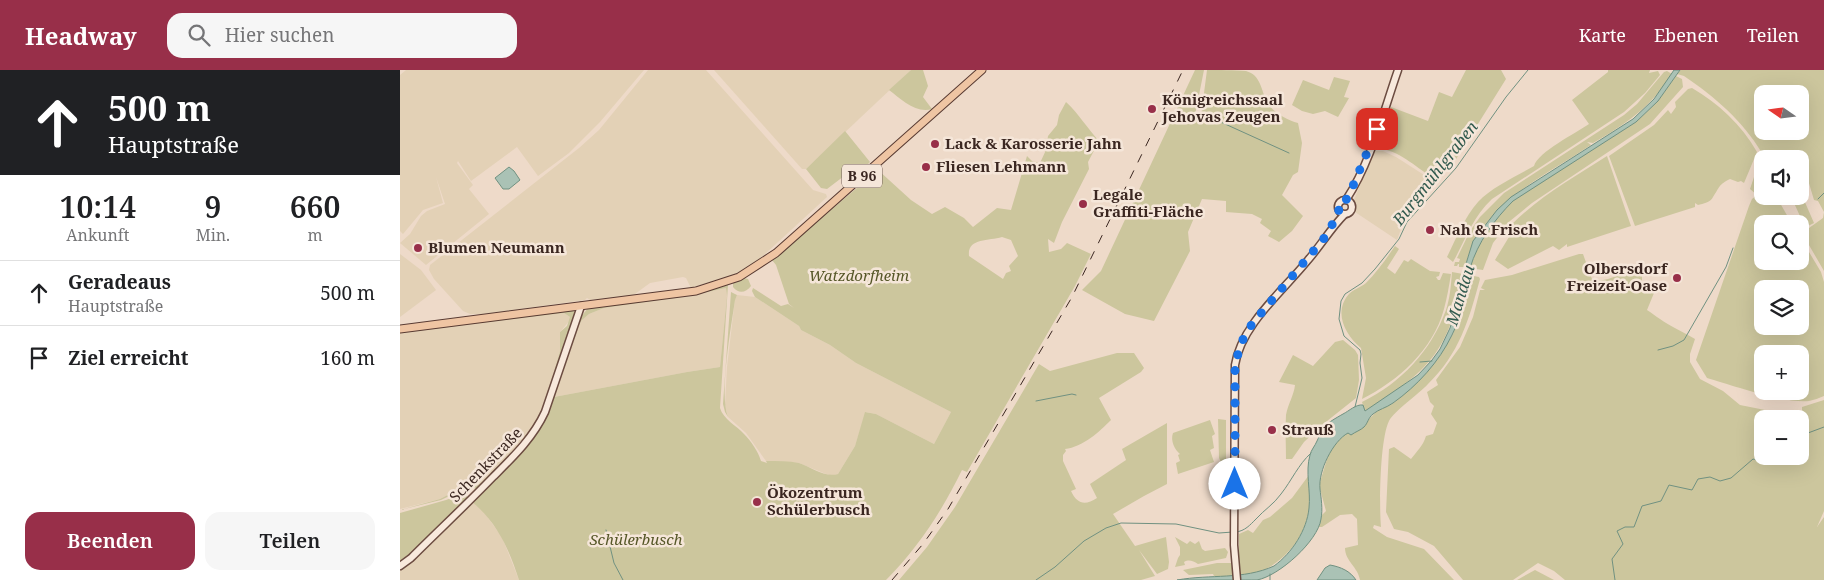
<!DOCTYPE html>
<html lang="de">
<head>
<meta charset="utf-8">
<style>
  :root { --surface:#fff; --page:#f6f6f6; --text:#202124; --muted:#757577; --line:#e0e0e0; --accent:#982f49 }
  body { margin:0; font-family:"Noto Serif",serif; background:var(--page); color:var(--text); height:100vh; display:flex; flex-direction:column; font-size:19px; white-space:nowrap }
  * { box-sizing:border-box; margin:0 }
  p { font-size:16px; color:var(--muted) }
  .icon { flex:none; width:28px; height:28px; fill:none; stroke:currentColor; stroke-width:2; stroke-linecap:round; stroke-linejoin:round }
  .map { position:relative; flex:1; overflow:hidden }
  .sheet { display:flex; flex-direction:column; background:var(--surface); width:400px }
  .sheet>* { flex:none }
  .hud { background:#202124; color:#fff; overflow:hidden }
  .needle { width:32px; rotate:284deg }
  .controls { position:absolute; left:1354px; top:15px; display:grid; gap:10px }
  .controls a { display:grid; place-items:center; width:55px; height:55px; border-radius:10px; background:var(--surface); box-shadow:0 5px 20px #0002; font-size:25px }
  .pin { position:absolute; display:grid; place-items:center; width:42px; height:42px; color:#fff; margin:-21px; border-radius:10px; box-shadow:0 2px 8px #0006 }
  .me { position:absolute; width:55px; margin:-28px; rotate:0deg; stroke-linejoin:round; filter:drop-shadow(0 0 4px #0008) }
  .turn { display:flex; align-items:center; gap:18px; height:105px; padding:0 25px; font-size:22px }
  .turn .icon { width:65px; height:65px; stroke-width:2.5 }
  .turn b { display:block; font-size:35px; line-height:42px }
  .eta { display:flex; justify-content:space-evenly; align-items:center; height:85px; text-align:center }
  .eta b { font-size:30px; font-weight:600; line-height:35px }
  .button { display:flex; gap:10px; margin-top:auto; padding:10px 25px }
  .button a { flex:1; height:58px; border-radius:15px; background:var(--accent); color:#fff; font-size:20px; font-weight:600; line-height:58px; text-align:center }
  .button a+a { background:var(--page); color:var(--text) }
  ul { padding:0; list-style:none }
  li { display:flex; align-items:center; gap:15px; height:65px; padding:0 25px; border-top:1px solid var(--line) }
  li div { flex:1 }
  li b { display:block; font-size:19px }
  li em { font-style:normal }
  header { display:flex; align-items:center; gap:30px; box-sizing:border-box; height:70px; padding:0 25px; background:var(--accent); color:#fff }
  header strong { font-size:24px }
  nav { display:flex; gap:28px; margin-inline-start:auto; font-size:18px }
  .search { width:350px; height:45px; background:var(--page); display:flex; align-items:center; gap:12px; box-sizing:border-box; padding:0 18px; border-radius:15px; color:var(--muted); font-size:19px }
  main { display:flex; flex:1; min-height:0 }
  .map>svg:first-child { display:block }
  .farmland { fill:#e3d1b6 }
  .green { fill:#ccc69d; fill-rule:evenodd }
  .water { fill:#aac2b5; stroke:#709181 }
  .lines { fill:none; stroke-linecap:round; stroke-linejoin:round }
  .stream { stroke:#709181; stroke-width:1 }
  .secondary-casing { stroke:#6c4c41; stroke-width:9 }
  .primary-casing { stroke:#583a32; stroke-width:9 }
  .secondary { stroke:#f8e9dc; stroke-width:6 }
  .primary { stroke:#efc5a3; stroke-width:7 }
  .rail { stroke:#3b2721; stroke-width:1; stroke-dasharray:9 9; stroke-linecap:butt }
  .route { stroke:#1a73e8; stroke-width:9; stroke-dasharray:0 16.2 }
  .poi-dot { fill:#982f49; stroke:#f5e6d9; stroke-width:2 }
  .labels { text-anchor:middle; stroke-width:5; stroke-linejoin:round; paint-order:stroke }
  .shield { fill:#f5e6d9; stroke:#736058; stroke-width:1 }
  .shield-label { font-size:14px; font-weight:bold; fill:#3b2721 }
  .poi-label { font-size:15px; font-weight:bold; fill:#3b2721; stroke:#f5e6d9; text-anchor:start }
  .park-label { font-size:15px; font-style:italic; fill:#565728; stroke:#f5e6d9 }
  .street-label { font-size:15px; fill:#3b2721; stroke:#f5e6d9 }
  .water-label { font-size:16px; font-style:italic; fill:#315a4e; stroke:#f5e6d9 }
</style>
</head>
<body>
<header>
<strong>Headway</strong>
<div class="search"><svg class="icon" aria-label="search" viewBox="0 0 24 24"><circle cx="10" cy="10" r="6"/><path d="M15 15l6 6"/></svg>Hier suchen</div>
<nav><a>Karte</a><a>Ebenen</a><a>Teilen</a></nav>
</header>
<main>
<section class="sheet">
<div class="hud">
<div class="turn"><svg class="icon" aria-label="ahead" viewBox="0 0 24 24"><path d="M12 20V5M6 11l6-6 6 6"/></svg><div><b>500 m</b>Hauptstraße</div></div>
</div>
<div class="eta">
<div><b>10:14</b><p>Ankunft</p></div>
<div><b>9</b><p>Min.</p></div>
<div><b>660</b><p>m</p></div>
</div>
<ul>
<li><svg class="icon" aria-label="ahead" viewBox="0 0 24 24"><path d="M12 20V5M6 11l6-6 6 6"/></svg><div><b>Geradeaus</b><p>Hauptstraße</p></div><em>500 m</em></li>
<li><svg class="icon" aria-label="arrive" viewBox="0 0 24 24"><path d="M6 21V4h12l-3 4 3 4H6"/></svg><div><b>Ziel erreicht</b></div><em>160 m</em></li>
</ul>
<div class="button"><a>Beenden</a><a>Teilen</a></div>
</section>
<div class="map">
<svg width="1424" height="510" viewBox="0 0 1424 510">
  <rect width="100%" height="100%" fill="#eedac9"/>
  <g class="farmland">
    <path d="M6 0H244L200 52 169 83 138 106 117 77 71 111 58 91 57 93 73 115 69 119 89 144 26 195 0 173 10 164 21 146 27 141 45 134 36 107 43 133 23 140 3 164 0 161V5Z"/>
    <path d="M248 0H306L413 120 426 124 427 127 352 196 340 203 314 211 291 218 286 208 283 207 250 213 235 224 229 226 190 230 187 228 185 230 156 234 84 244H70L63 241 34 209 29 200 30 195 179 78 199 60Z"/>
    <path d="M314 0H511L406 99H402Z"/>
    <path d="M974 81H983L996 87 1035 112 1004 151 997 170 955 142 953 132Z"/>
    <path d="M0 184 21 200 36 220 0 247Z"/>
    <path d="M326 218 327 226 320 297 287 302 154 327 176 260 182 250 189 244 204 238 289 226Z"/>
    <path d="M337 225 355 227 399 256 401 260 430 275 456 293 551 342 534 374 476 344 466 342 455 376 438 404 433 406 426 404 399 393 366 391 346 363 328 347 325 335 327 297 335 229Z"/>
    <path d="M164 243 170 247V250L160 262V281L147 326 140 344 124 369 81 413 76 416 63 417 40 429 0 439V263Z"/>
    <path d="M71 431 83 441 102 467 119 510H0V500L12 491Z"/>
  </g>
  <g class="green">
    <path d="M511 0H523L528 16 523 27 532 39C516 44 501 29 489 20Z"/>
    <path d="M795 0H804L796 40 795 44 780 47V48L801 46 807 0C818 0 835 0 846 1 861 5 861 20 867 32 872 42 887 50 898 53L902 73 898 102 893 105 882 125 903 146 892 161 879 172 868 166 871 161 860 153 862 149 852 144 826 142V131L802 129 788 162 790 181 754 251 725 244 682 220 701 201Z"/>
    <path d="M1066 0H1101L1106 9 1053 94 1027 104C1013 94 994 78 975 78L983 62 991 37 1028 51 1039 22 1052 27Z"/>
    <path d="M1208 0H1250L1249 3 1258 1 1260 5 1245 23 1224 42 1092 129C1072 148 1066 169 1053 192L1047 187C1056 169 1064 148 1078 132 1092 117 1115 107 1134 96 1138 82 1176 63 1189 54L1172 30 1208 2Z"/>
    <path d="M1280 0H1424V201L1402 163 1423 148 1424 142 1418 131 1414 130 1408 110 1400 112V89H1362V126H1376L1392 154H1362V191H1400V167L1421 202 1424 212V326C1419 328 1414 330 1409 331 1386 334 1331 315 1307 308L1296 290 1349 136 1352 129 1357 125 1350 119 1362 83C1342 50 1315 27 1284 6L1277 4ZM1362 24H1400V61H1362ZM1362 219H1400V256H1362ZM1362 284H1400V321H1362Z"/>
    <path d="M1267 1 1272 4C1251 37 1226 54 1193 73L1187 72 1191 75C1149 103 1099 126 1074 172 1070 180 1067 189 1065 197H1059V194H1058L1057 196H1054L1055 192H1059L1060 189 1057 188 1070 161 1080 147 1104 123 1224 45 1237 34 1264 2Z"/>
    <path d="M1276 6 1282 9 1283 17 1250 54 1132 133 1110 151 1093 173 1083 200 1070 198 1076 181 1088 159 1112 131 1236 52 1258 31Z"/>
    <path d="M934 7 950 11 944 27 949 28 938 47 925 41 913 44 902 41 892 35 903 10 929 20Z"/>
    <path d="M1292 18C1318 33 1341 54 1357 82L1344 113 1341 111 1338 112 1330 109C1318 115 1320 117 1313 127 1311 132 1303 134 1298 135L1295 133V137L1235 156 1209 86 1254 55 1268 40 1271 44 1276 37 1275 32 1288 19Z"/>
    <path d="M666 32C679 44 687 58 699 71L688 92 689 99 662 152 654 173 648 169 649 182 661 179 667 173 691 184 675 216 567 402 562 400C542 441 518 478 486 510H119C109 479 97 452 71 431L141 356 176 253 188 238 328 215 320 338C323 349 337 356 344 364 351 371 358 381 361 391L367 393 366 391C377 391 389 391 399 393 411 397 425 408 438 404L455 376 465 342 476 344 534 374 551 342 456 293 430 275 401 260 399 256 355 227 352 221 353 218 381 236 388 234 394 238 389 234 376 195 372 190 478 100 511 130 532 144 545 137 564 148 573 157 597 138 611 140 627 86 632 91 640 93 646 80 648 66 657 55 659 45ZM602 167 611 170 618 186 609 196 611 201 606 203 603 209 569 186C567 168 588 171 602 167ZM326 218 327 226 320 297 287 302 154 327 176 260 182 250 189 244 204 238 289 226Z"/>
    <path d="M445 61 470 92 458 104 452 100 427 119 421 118 406 99Z"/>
    <path d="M1207 86 1231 156 1167 177V174L1159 180 1153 176 1108 199 1095 190 1109 167 1102 165C1131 131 1170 110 1207 86Z"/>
    <path d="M1404 130 1414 153 1402 159 1404 155 1394 133Z"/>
    <path d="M995 176 999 179 987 198 995 204 1004 190 1008 192 1011 189 1030 201 1040 202 1039 206 1036 207 1038 210H1040L1043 203 1051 204C1049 216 1047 228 1044 239 1033 280 998 311 962 329L966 308 961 278C945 265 933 242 949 224 954 219 961 217 966 213 977 202 986 189 995 176Z"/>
    <path d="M1179 184H1183L1193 212 1208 209 1242 197V215L1254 223 1247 240C1252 243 1255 246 1260 249 1269 256 1284 262 1295 269L1290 284V292L1300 309 1323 321 1340 335 1380 343 1402 342V337L1424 330V441L1417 457 1424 447V510H1165L1154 501 1138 493 1113 510H1063L1034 476 1008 462 994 459 986 442 989 379 994 377 1011 389C1017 381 1023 376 1026 366L1033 364 1037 353 1031 344 1034 336 1030 332 1027 322 1038 315 1036 310 1060 277 1073 247 1080 220H1085L1081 218 1085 210 1112 205ZM1362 349H1400V386H1362Z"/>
    <path d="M1052 202 1063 204C1050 281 1029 301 965 341L962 332C1001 313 1031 281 1046 240 1050 228 1051 215 1052 202Z"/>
    <path d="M1069 205 1079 207 1080 209C1069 250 1059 284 1028 314 1019 324 994 341 989 351 980 369 979 435 981 457L974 455 973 458 987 467 1024 479 1054 510H960C958 497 945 491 945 478L958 475 957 449 952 444 940 445 922 457H919L922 445 926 441 920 419V412L928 386 932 378 941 367 967 351 977 341 992 334 1001 327 1021 308 1037 290 1053 264 1058 250Z"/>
    <path d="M344 208 348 209 351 216C346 223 338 224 333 217V212Z"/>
    <path d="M331 222 337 225 335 230C331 258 319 322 328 347L325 342 323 334Z"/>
    <path d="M171 240 175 242V245L166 268 142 345 126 371 78 419 68 417 41 430 0 440 40 429 63 417 76 416 81 413 124 369 140 344 147 326 160 281V262L167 256 170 247 164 243 0 263V261Z"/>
    <path d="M943 270 955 280 958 285 959 310 956 328 922 355 904 372 892 389H886C886 375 885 359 886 345 888 334 894 325 895 315L879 312 893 285 913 296 935 272Z"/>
    <path d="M717 283H734L744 298 741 302 699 328 711 350C699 362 683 377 665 379L666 381 663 385V391L676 419 671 421C677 434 685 436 697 428L690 414 726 390 722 379 767 353V414L744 426 713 444 735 476 766 467 769 492 768 499 757 504 739 480 755 506 741 510H499L527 477 555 437 639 294 650 301Z"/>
    <path d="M818 349 826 350V392H821L819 388Z"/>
    <path d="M810 350 815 364 812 366 814 378 810 380 814 392 778 404 776 393 780 391 778 385 780 384C775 380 770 371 773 363Z"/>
    <path d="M909 405C909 418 911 432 908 444 902 477 872 502 841 509L839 493V464L848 460 853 463 863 450 870 447 892 428Z"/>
    <path d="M64 423 68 428 0 494V443L46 430Z"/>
    <path d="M775 467 787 474 790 471 795 474 799 471 802 479 805 481 825 478 828 482 826 488 798 494C793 491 789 489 784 492L785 495 775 497 778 488 780 485V477Z"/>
    <path d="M817 493H831L835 509 815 508 813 504 789 505 783 500Z"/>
    <path d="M1135 500 1154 510H1117Z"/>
  </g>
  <g class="water">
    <path d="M1274 0H1280L1258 31 1236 52 1113 131C1094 150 1078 172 1070 198 1064 221 1063 244 1052 265 1039 292 1017 316 993 333 986 338 979 339 973 344 968 348 968 353 964 357 961 360 955 362 951 365L948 363C933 371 918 401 920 419 921 428 923 439 921 449 918 471 879 506 857 510 850 510 842 510 834 510 815 510 796 510 777 510 811 504 843 510 874 496 892 483 907 460 909 438 911 421 905 402 910 385 911 380 915 376 917 371 919 368 919 363 921 360 925 354 936 348 943 344 949 341 956 334 963 335L965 341 1018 305 1032 290 1040 279 1050 258 1058 233 1065 197 1073 171 1097 140 1111 127 1233 49 1254 29Z"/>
    <path d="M109 97 114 101 120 110 109 119H103L95 108Z"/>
    <path d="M930 495C941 497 950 501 956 510H917L925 498Z"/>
  </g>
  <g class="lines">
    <g class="stream">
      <path d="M814 49 889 83"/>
      <path d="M1418 129 1424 123"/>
      <path d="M1258 280 1273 276 1284 270 1326 197 1333 178"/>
      <path d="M1020 292 1032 291"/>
      <path d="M636 331 672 324 676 325"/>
      <path d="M955 337 962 308 960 293 961 284 960 280 944 266 939 249 941 231 945 224 962 213 975 199 999 169 1007 152 1056 98 1106 27 1128 0"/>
      <path d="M1400 366 1424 357"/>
      <path d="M206 460 214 493 223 510"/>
      <path d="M836 462C845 461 850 455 856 449 864 440 874 434 881 424 892 410 898 395 911 383"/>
      <path d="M636 510 655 497 684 471 706 458 721 453 776 454 819 463 833 462"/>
      <path d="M870 510V504"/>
      <path d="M1215 510 1212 489 1223 474 1217 461 1225 457H1234L1242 436 1261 431 1269 415 1292 420 1298 409 1310 407 1320 411 1331 408 1353 389C1362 391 1369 395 1375 386"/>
    </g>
    <g class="secondary-casing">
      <g id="secondary">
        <circle cx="945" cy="137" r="7"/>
        <path d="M946 130C971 92 983 43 998 0"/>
        <path d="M0 496 11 488C38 461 66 435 93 407 113 387 133 368 145 342L181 236"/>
        <path d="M837 510 834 475 835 295C841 255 884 220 908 190 921 175 931 158 944 145"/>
      </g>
    </g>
    <g class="primary-casing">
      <path id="primary" d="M0 259 296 221 339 207 376 183 582 0"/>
    </g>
    <use href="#secondary" class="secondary"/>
    <use href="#primary" class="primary"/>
    <path class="rail" d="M492 510 523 474 548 439 672 227 783 0"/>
  </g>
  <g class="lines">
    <path class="route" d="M835 414V295L841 273 852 254 926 166 939 142 938 135 941 131 946 130 950 123 977 59"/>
  </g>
  <g class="poi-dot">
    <circle cx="752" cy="39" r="5"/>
    <circle cx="535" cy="74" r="5"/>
    <circle cx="526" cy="97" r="5"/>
    <circle cx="683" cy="134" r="5"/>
    <circle cx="1030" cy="160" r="5"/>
    <circle cx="18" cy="178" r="5"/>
    <circle cx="1277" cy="208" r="5"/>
    <circle cx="872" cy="360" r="5"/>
    <circle cx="357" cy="432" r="5"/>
  </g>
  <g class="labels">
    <rect class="shield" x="442" y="94.5" width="40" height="23" rx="4"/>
    <g class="shield-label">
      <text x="462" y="111">B 96</text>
    </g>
    <g class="poi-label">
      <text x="762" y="35">Königreichssaal<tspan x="762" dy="17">Jehovas Zeugen</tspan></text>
      <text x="545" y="79">Lack &amp; Karosserie Jahn</text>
      <text x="536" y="102">Fliesen Lehmann</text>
      <text x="693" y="130">Legale<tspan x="693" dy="17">Graffiti-Fläche</tspan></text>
      <text x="1040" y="165">Nah &amp; Frisch</text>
      <text x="28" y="183">Blumen Neumann</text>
      <text x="1267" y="204" text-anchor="end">Olbersdorf<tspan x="1267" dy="17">Freizeit-Oase</tspan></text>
      <text x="882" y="365">Strauß</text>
      <text x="367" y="428">Ökozentrum<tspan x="367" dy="17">Schülerbusch</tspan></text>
    </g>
    <g class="park-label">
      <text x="459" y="211">Watzdorfheim</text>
      <text x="236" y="475">Schülerbusch</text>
    </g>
    <g class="street-label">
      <text transform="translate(86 395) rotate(-46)" y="5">Schenkstraße</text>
    </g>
    <g class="water-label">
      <text transform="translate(1035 103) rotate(-52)" y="6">Burgmühlgraben</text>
      <text transform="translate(1060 225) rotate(-73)" y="6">Mandau</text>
    </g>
  </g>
</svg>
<div class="controls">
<a><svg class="needle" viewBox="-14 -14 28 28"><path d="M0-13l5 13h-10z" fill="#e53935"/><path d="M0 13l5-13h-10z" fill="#757577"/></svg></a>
<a><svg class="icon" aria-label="sound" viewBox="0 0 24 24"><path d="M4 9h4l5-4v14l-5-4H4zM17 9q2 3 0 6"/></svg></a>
<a><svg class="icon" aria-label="search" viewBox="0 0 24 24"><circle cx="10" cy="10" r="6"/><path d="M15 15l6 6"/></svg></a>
<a><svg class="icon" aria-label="layers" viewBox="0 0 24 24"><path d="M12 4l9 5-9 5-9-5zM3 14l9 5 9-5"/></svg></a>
<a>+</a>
<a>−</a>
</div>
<div class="pin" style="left:977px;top:59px;background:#d93025"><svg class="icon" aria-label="arrive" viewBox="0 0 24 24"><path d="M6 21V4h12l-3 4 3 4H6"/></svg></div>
<svg class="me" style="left:835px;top:414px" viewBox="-20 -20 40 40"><circle r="19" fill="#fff"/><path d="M0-13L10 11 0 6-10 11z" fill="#1a73e8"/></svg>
</div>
</main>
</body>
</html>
